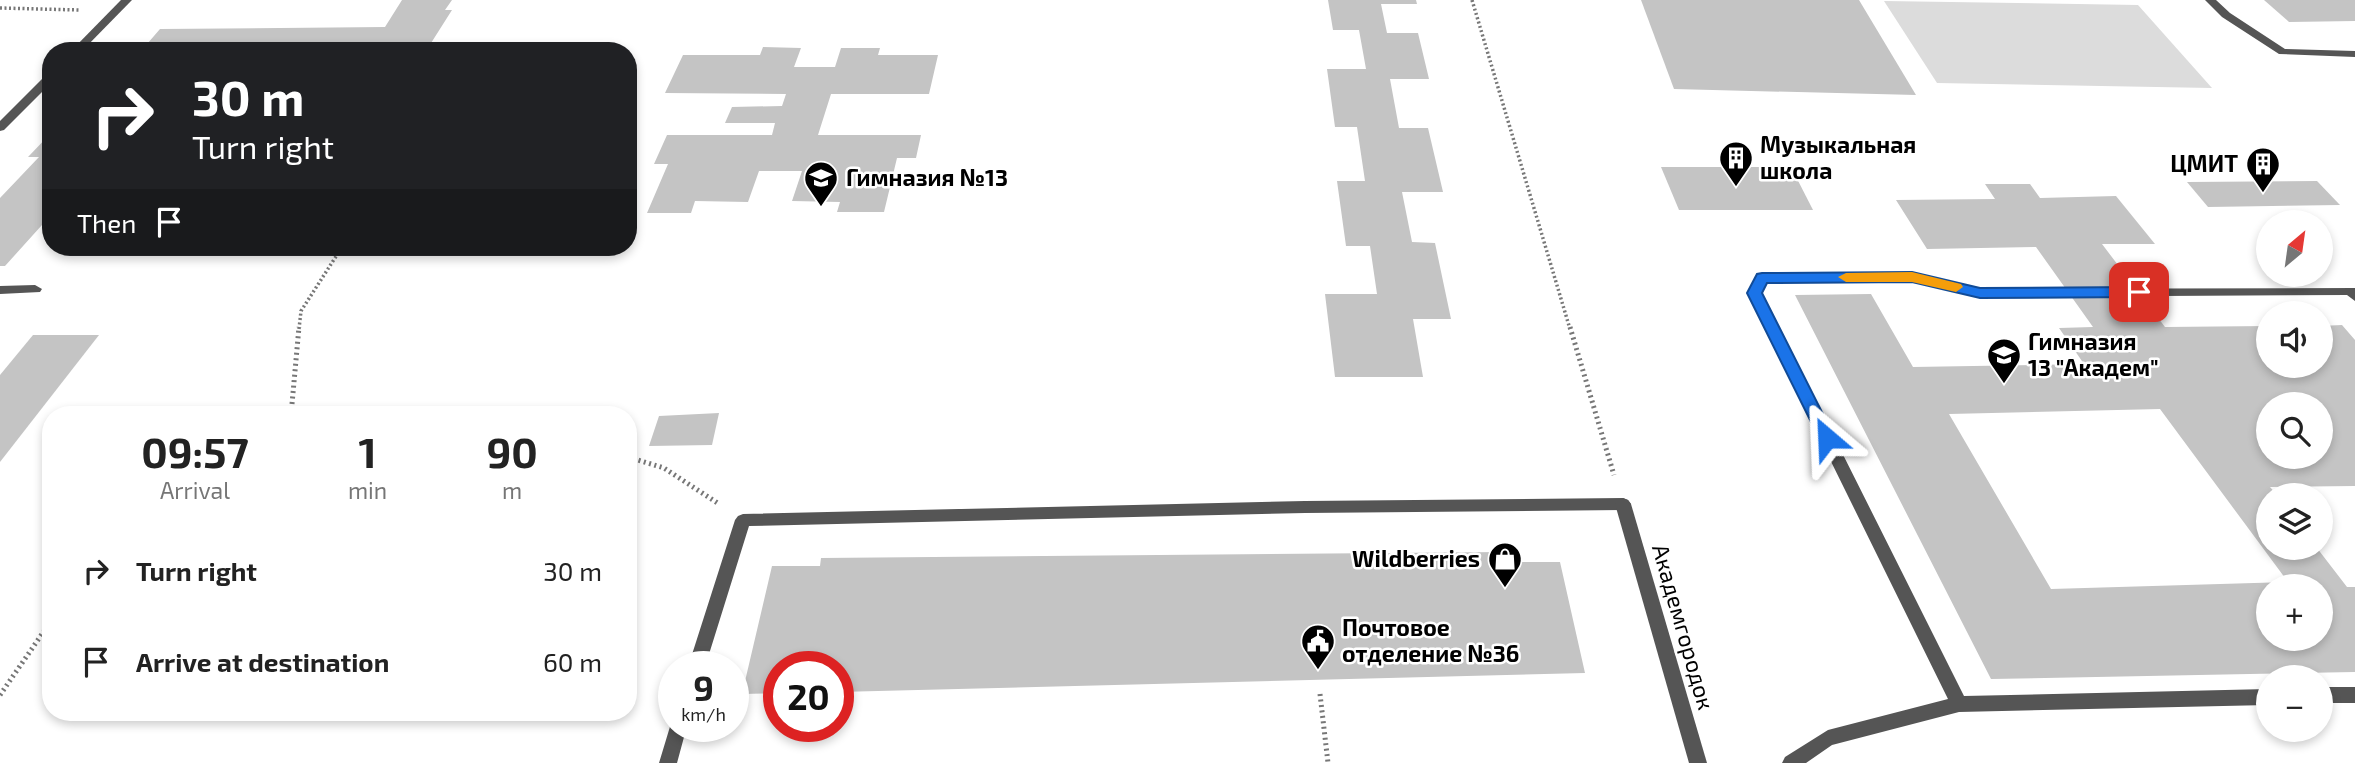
<!DOCTYPE html>
<html lang="en">
<head>
<meta charset="utf-8">
<style>
  :root { --surface:#fff; --page:#f2f2f2; --text:#222; --muted:#767676 }
  body { margin:0; font-family:"Exo 2",sans-serif; background:var(--page); color:var(--text); height:100vh; display:flex; flex-direction:column; font-size:26px; white-space:nowrap }
  * { box-sizing:border-box; margin:0 }
  p { font-size:23px; color:var(--muted) }
  .icon { flex:none; width:38px; height:38px; fill:none; stroke:currentColor; stroke-width:2; stroke-linecap:round; stroke-linejoin:round }
  .map { position:relative; flex:1; overflow:hidden }
  .panel { position:absolute; left:42px; top:406px; width:595px; height:315px; display:flex; flex-direction:column; background:var(--surface); border-radius:28px; box-shadow:0 4px 10px #0003 }
  .panel>* { flex:none }
  .guide { position:absolute; left:42px; top:42px; width:595px; height:214px; border-radius:28px; box-shadow:0 4px 10px #0003; background:#202124; color:#fff; overflow:hidden }
  .needle { width:46px; rotate:29deg }
  .tools { position:absolute; left:2256px; top:210px; display:grid; gap:14px }
  .tools a { display:grid; place-items:center; width:77px; height:77px; border-radius:50%; background:var(--surface); box-shadow:0 4px 10px #0003; font-size:35px }
  .speed { position:absolute; left:658px; top:651px; display:flex; gap:14px; font-size:35px; font-weight:700; text-align:center }
  .speed>* { display:grid; place-content:center; width:91px; height:91px; border-radius:50%; background:var(--surface); box-shadow:0 4px 10px #0003; line-height:1 }
  .speed small { font-size:18px; font-weight:400 }
  .speed .limit { border:10px solid #d22; background:#fff; color:#111 }
  .pin { position:absolute; display:grid; place-items:center; width:60px; height:60px; color:#fff; margin:-30px; border-radius:14px; box-shadow:0 4px 10px #0006 }
  .me { position:absolute; width:77px; margin:-38px; rotate:334deg; stroke-linejoin:round; filter:drop-shadow(0 0 5px #0008) }
  .turn { display:flex; align-items:center; gap:24px; height:147px; padding:0 35px; font-size:32px }
  .turn .icon { width:91px; height:91px; stroke-width:2.5 }
  .turn b { display:block; font-size:49px; line-height:60px }
  .then { display:flex; align-items:center; height:66px; padding:0 35px; background:#0003; gap:14px; font-size:26px }
  .eta { display:flex; justify-content:space-evenly; align-items:center; height:119px; text-align:center }
  .eta b { font-size:42px; font-weight:700; line-height:49px }
  ul { padding:0; list-style:none }
  li { display:flex; align-items:center; gap:21px; height:91px; padding:0 35px }
  li div { flex:1 }
  li b { display:block; font-size:26px }
  li em { font-style:normal }
  .map>svg:first-child { display:block }
  .green { fill:#dcdcdc }
  .building { fill:#c4c4c4; fill-rule:evenodd }
  .lines { fill:none; stroke-linecap:round; stroke-linejoin:round }
  .path-far1 { stroke:#777; stroke-width:3.5; stroke-dasharray:2 2.5; stroke-linecap:butt }
  .path { stroke:#777; stroke-width:5; stroke-dasharray:2 3.5; stroke-linecap:butt }
  .lane { fill:#555; fill-rule:evenodd }
  .street { fill:#555; fill-rule:evenodd }
  .route { fill:#1a73e8; stroke:#114b97; stroke-width:2 }
  .slow { fill:#f59e0b }
  .labels { text-anchor:middle; stroke-width:5; stroke-linejoin:round; paint-order:stroke }
  .poi-label { font-size:23px; font-weight:bold; fill:#000; stroke:#fff; text-anchor:start }
  .street-label { font-size:23px; fill:#000; stroke:#fff }
</style>
</head>
<body>
<div class="map">
<svg width="2355" height="763" viewBox="0 0 2355 763">
  <rect width="100%" height="100%" fill="#fff"/>
  <path class="green" d="M1884 1 2138 5 2212 88 1937 83Z"/>
  <g class="building">
    <path d="M402 0H452L445 10H452L426 51H141L160 29 385 27Z"/>
    <path d="M1328 0H1416L1417 4H1381L1387 33H1418L1429 79H1390L1399 128H1428L1443 192H1402L1412 242 1435 243 1451 319H1413L1423 377H1335L1325 294H1377L1370 246H1346L1337 181H1365L1357 127H1335L1327 69H1366L1359 30H1333Z"/>
    <path d="M1641 0H1859L1916 95 1674 89Z"/>
    <path d="M2264 0H2355V21L2289 22Z"/>
    <path d="M763 47 801 48 794 67H835L841 48H880L878 55H938L929 94H831L818 135H921L916 158H897L884 212H837L840 202 792 201 802 171H759L748 202 695 201 691 213H647L668 164H654L667 135H772L775 123H725L732 107 782 106 786 94 665 93 683 55H760Z"/>
    <path d="M51 133V215L5 266H0V198L39 157H28Z"/>
    <path d="M1661 167H1791L1813 210H1679Z"/>
    <path d="M2317 181 2340 205 2208 207 2187 182Z"/>
    <path d="M1985 184H2030L2040 198 2116 196 2155 244H2102L2165 327 2268 326V366H2320V326L2342 325 2355 340V486L2270 487 2277 495H2268V548H2317L2347 587H2355V672L1991 679 1795 295 1871 294 1913 367 2084 364 2059 328 2093 327 2036 247 1927 249 1896 200 1995 199ZM2268 404H2320V457H2268ZM2160 409 2288 582 2051 589 1949 414ZM2268 586H2320V639H2268Z"/>
    <path d="M33 335H99L0 462V375Z"/>
    <path d="M719 413 712 445 649 446 659 416Z"/>
    <path d="M1503 552 1505 562H1560L1585 673 838 692V667H779V693L742 694 772 566H820L821 558Z"/>
  </g>
  <g class="lines">
    <g class="path-far1">
      <path d="M1472 0 1570 329"/>
      <path d="M0 8 79 10"/>
      <path d="M299 329 301 311 342 247"/>
    </g>
    <g class="path">
      <path d="M1570 327 1614 475"/>
      <path d="M291 415 299 327"/>
      <path d="M628 457 664 468 719 504"/>
      <path d="M1320 694 1328 763"/>
      <path d="M0 695 51 621"/>
    </g>
    <g class="lane">
      <path d="M2205 0H2216L2230 13 2285 49 2355 51V57L2279 54 2222 17Z"/>
      <path d="M1912 273 1980 289 2355 288V301L2347 295 1980 297 1912 281 1766 282 1762 293 1964 696 2268 689V705L1959 712 1832 745 1806 763H1782L1785 757 1828 730 1948 699 1748 293 1757 275 1762 274Z"/>
      <path d="M1623 498 1628 500 1631 504 1628 508 1623 510 1305 513 749 526 705 667H688L735 520 738 516 743 514 1305 501Z"/>
      <rect x="2320" y="687" width="35" height="16"/>
      <path d="M672 720H674V726H687L677 763H659Z"/>
    </g>
    <g class="street">
      <path d="M121 0H132L82 51H71Z"/>
      <path d="M51 73V83L4 130 0 131V121L47 74Z"/>
      <path d="M35 285 42 289 40 292 0 294V286Z"/>
      <path d="M1623 498 1628 500 1631 504 1707 763H1689L1615 504 1618 500Z"/>
    </g>
  </g>
  <path class="route" d="M1912 272 1980 288 2139 287 2146 292 2139 297 1980 298 1912 282 1767 283 1762 293 1835 438 1833 442H1821L1747 293 1757 274 1762 273Z"/>
  <path class="slow" d="M1912 272 1961 284 1963 287 1956 292 1912 282H1846L1838 277 1846 273Z"/>
  <defs>
    <g id="building-pin" transform="scale(1.75)"><path d="M0 17L-7.5 6A9.5 9.5 0 1 1 7.5 6Z" fill="#000" stroke="#fff"/><path d="M-4-6H4V6H1V3H-1V6H-4ZM-2.5-4.3h1.7v1.8h-1.7ZM.8-4.3h1.7v1.8H.8ZM-2.5-1h1.7V.8h-1.7ZM.8-1h1.7V.8H.8Z" fill="#fff"/></g>
    <g id="school-pin" transform="scale(1.75)"><path d="M0 17L-7.5 6A9.5 9.5 0 1 1 7.5 6Z" fill="#000" stroke="#fff"/><path d="M0-5L7-2L0 1L-7-2ZM-4 1L0 2.5L4 1V4Q0 6-4 4Z" fill="#fff"/></g>
    <g id="shop-pin" transform="scale(1.75)"><path d="M0 17L-7.5 6A9.5 9.5 0 1 1 7.5 6Z" fill="#000" stroke="#fff"/><path d="M-5-2.5h2.3a2.7 3.5 0 0 1 5.4 0H5L5.5 6h-11ZM-1.5-2.5h3a1.5 2.3 0 0 0-3 0Z" fill="#fff"/></g>
    <g id="civic-pin" transform="scale(1.75)"><path d="M0 17L-7.5 6A9.5 9.5 0 1 1 7.5 6Z" fill="#000" stroke="#fff"/><path d="M-.6-6.5H3V-4.5H.6V-3L4-1V1h2V6H-6V1h2V-1L-.6-3ZM-1.2 2.5V6h2.4V2.5Z" fill="#fff"/></g>
  </defs>
  <g fill-rule="evenodd">
    <use href="#building-pin" x="1736" y="158"/>
    <use href="#building-pin" x="2263" y="164"/>
    <use href="#school-pin" x="821" y="178"/>
    <use href="#school-pin" x="2004" y="355"/>
    <use href="#shop-pin" x="1505" y="559"/>
    <use href="#civic-pin" x="1318" y="641"/>
  </g>
  <g class="labels">
    <g class="poi-label">
      <text x="1760" y="153">Музыкальная<tspan x="1760" dy="26">школа</tspan></text>
      <text x="2238" y="172" text-anchor="end">ЦМИТ</text>
      <text x="846" y="186">Гимназия №13</text>
      <text x="2028" y="350">Гимназия<tspan x="2028" dy="26">13 "Академ"</tspan></text>
      <text x="1480" y="567" text-anchor="end">Wildberries</text>
      <text x="1342" y="636">Почтовое<tspan x="1342" dy="26">отделение №36</tspan></text>
    </g>
    <g class="street-label">
      <text transform="translate(1683 627) rotate(74)" y="8">Академгородок</text>
    </g>
  </g>
</svg>
<div class="tools">
<a><svg class="needle" viewBox="-14 -14 28 28"><path d="M0-13l5 13h-10z" fill="#e53935"/><path d="M0 13l5-13h-10z" fill="#767676"/></svg></a>
<a><svg class="icon" aria-label="sound" viewBox="0 0 24 24"><path d="M4 9h4l5-4v14l-5-4H4zM17 9q2 3 0 6"/></svg></a>
<a><svg class="icon" aria-label="search" viewBox="0 0 24 24"><circle cx="10" cy="10" r="6"/><path d="M15 15l6 6"/></svg></a>
<a><svg class="icon" aria-label="layers" viewBox="0 0 24 24"><path d="M12 4l9 5-9 5-9-5zM3 14l9 5 9-5"/></svg></a>
<a>+</a>
<a>−</a>
</div>
<div class="speed"><div>9<small>km/h</small></div><div class="limit">20</div></div>
<div class="pin" style="left:2139px;top:292px;background:#d93025"><svg class="icon" aria-label="arrive" viewBox="0 0 24 24"><path d="M6 21V4h12l-3 4 3 4H6"/></svg></div>
<svg class="me" style="left:1827px;top:438px" viewBox="-20 -20 40 40"><path d="M0-17L14 15 0 8-14 15z" fill="#1a73e8" stroke="#fff" stroke-width="4"/></svg>
<div class="guide">
<div class="turn"><svg class="icon" aria-label="right" viewBox="0 0 24 24"><path d="M7 20v-9h11M14 6l5 5-5 5"/></svg><div><b>30 m</b>Turn right</div></div>
<div class="then">Then<svg class="icon" aria-label="arrive" viewBox="0 0 24 24"><path d="M6 21V4h12l-3 4 3 4H6"/></svg></div>
</div>
<section class="panel">
<div class="eta">
<div><b>09:57</b><p>Arrival</p></div>
<div><b>1</b><p>min</p></div>
<div><b>90</b><p>m</p></div>
</div>
<ul>
<li><svg class="icon" aria-label="right" viewBox="0 0 24 24"><path d="M7 20v-9h11M14 6l5 5-5 5"/></svg><div><b>Turn right</b></div><em>30 m</em></li>
<li><svg class="icon" aria-label="arrive" viewBox="0 0 24 24"><path d="M6 21V4h12l-3 4 3 4H6"/></svg><div><b>Arrive at destination</b></div><em>60 m</em></li>
</ul>
</section>
</div>
</body>
</html>
